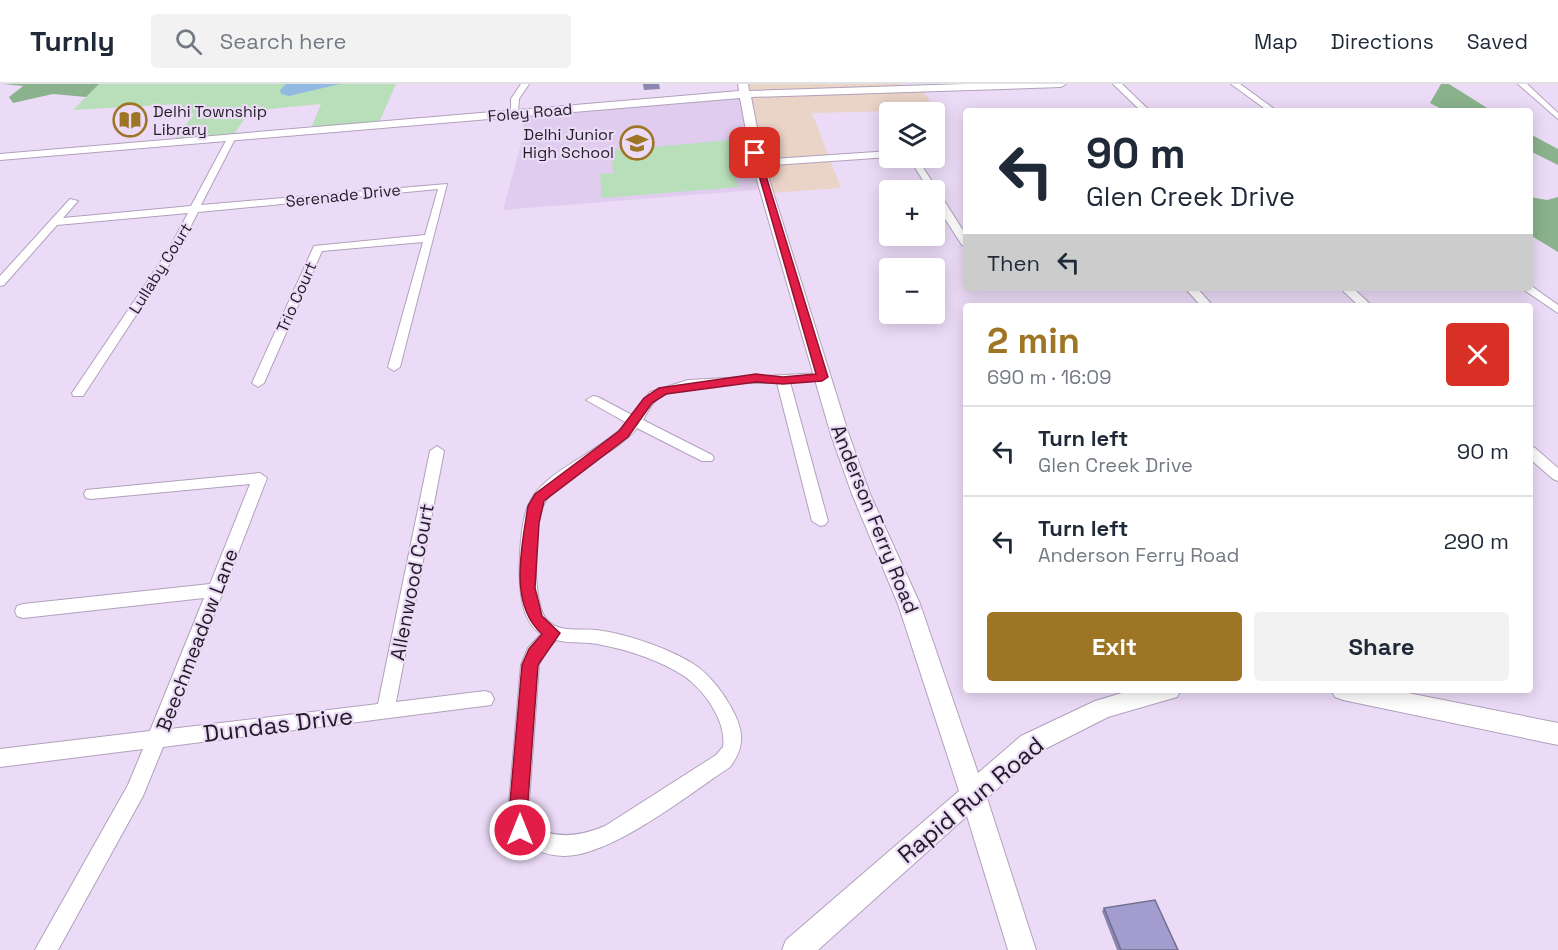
<!DOCTYPE html>
<html lang="en">
<head>
<meta charset="utf-8">
<style>
  :root { --surface:#fff; --page:#f2f2f3; --text:#1f2937; --muted:#747a83; --line:#e0e1e3; --accent:#9e7524 }
  body { margin:0; font-family:"Space Grotesk",sans-serif; background:var(--page); color:var(--text); height:100vh; display:flex; flex-direction:column; font-size:22px; white-space:nowrap }
  * { box-sizing:border-box; margin:0 }
  p { font-size:20px; color:var(--muted) }
  .icon { flex:none; width:33px; height:33px; fill:none; stroke:currentColor; stroke-width:2; stroke-linecap:round; stroke-linejoin:round }
  .map { position:relative; flex:1; overflow:hidden }
  .sheet { position:absolute; left:963px; top:219px; width:570px; height:390px; display:flex; flex-direction:column; background:var(--surface); border-radius:6px; box-shadow:0 3px 15px #0003 }
  .sheet>* { flex:none }
  .hud { position:absolute; left:963px; top:24px; width:570px; height:183px; border-radius:6px; box-shadow:0 3px 15px #0003; background:#fff; color:var(--text); overflow:hidden }
  .tools { position:absolute; left:879px; top:18px; display:grid; gap:12px }
  .tools a { display:grid; place-items:center; width:66px; height:66px; border-radius:6px; background:var(--surface); box-shadow:0 3px 15px #0003; font-size:30px }
  .pin { position:absolute; display:grid; place-items:center; width:51px; height:51px; color:#fff; margin:-26px; border-radius:12px; box-shadow:0 3px 9px #0006 }
  .me { position:absolute; width:66px; margin:-33px; rotate:0deg; stroke-linejoin:round; filter:drop-shadow(0 0 4px #0008) }
  .turn { display:flex; align-items:center; gap:21px; height:126px; padding:0 24px; font-size:27px }
  .turn .icon { width:78px; height:78px; stroke-width:2.5 }
  .turn b { display:block; font-size:42px; line-height:51px }
  .then { display:flex; align-items:center; height:57px; padding:0 24px; background:#0003; gap:12px; font-size:22px }
  .round { display:grid; place-items:center; flex:none; width:63px; height:63px; border-radius:6px; background:var(--page) }
  .head { display:flex; align-items:center; justify-content:space-between; height:102px; padding:0 24px }
  h1 { font-size:36px; font-weight:600; line-height:45px; color:var(--accent) }
  .button { display:flex; gap:12px; margin-top:auto; padding:12px 24px }
  .button a { flex:1; height:69px; border-radius:6px; background:var(--accent); color:#fff; font-size:24px; font-weight:600; line-height:69px; text-align:center }
  .button a+a { background:var(--page); color:var(--text) }
  ul { padding:0; list-style:none }
  li { display:flex; align-items:center; gap:18px; height:90px; padding:0 24px; border-top:2px solid var(--line) }
  li div { flex:1 }
  li b { display:block; font-size:22px }
  li em { font-style:normal }
  header { display:flex; align-items:center; gap:36px; box-sizing:border-box; height:84px; padding:0 30px; background:var(--surface); border-bottom:2px solid var(--line) }
  header strong { font-size:28px }
  nav { display:flex; gap:33px; margin-inline-start:auto; font-size:21px }
  .search { width:420px; height:54px; background:var(--page); display:flex; align-items:center; gap:15px; box-sizing:border-box; padding:0 21px; border-radius:6px; color:var(--muted); font-size:22px }
  .map>svg:first-child { display:block }
  .commercial { fill:#ead3c7 }
  .built { fill:#e0ccee }
  .green { fill:#b8dfba }
  .forest { fill:#8ab38d }
  .water { fill:#92b9e1 }
  .lines { fill:none; stroke-linecap:round; stroke-linejoin:round }
  .street-casing { stroke:#b1a1bc; stroke-width:2 }
  .secondary-casing { stroke:#b1a1bc; stroke-width:2 }
  .street { fill:#fff; fill-rule:evenodd }
  .secondary { fill:#fff; fill-rule:evenodd }
  .wall { fill:#8b87b1 }
  .building { fill:#a29dce; stroke:#716e90; stroke-width:1.5 }
  .route { fill:#e11d48; stroke:#92132f; stroke-width:1.5 }
  .labels { text-anchor:middle; stroke-width:4.5; stroke-linejoin:round; paint-order:stroke }
  .far-poi-label { font-size:16px; fill:#221c26; stroke:#ecdbf7; text-anchor:start }
  .far-street-label { font-size:16px; fill:#221c26; stroke:#ecdbf7 }
  .street-label { font-size:20px; fill:#221c26; stroke:#ecdbf7 }
  .near-street-label { font-size:24px; fill:#221c26; stroke:#ecdbf7 }
</style>
</head>
<body>
<header>
<strong>Turnly</strong>
<div class="search"><svg class="icon" aria-label="search" viewBox="0 0 24 24"><circle cx="10" cy="10" r="6"/><path d="M15 15l6 6"/></svg>Search here</div>
<nav><a>Map</a><a>Directions</a><a>Saved</a></nav>
</header>
<div class="map">
<svg width="1558" height="866" viewBox="0 0 1558 866">
  <rect width="100%" height="100%" fill="#ecdbf7"/>
  <path class="commercial" d="M743 0H901L903 5 920 4 937 26 812 29 841 104 767 109Z"/>
  <path class="built" d="M746 10 766 105 503 126 524 49 522 28Z"/>
  <g class="green">
    <path d="M99 0H396L378 41 310 47 321 20 250 27 232 53 172 59 194 30 169 31 178 20 73 26Z"/>
    <path d="M730 56V79L739 103 602 114 600 90 614 89 609 67Z"/>
  </g>
  <g class="forest">
    <path d="M3 0H99L86 13 53 10 13 19 9 13 23 2Z"/>
    <path d="M1441 0H1449L1492 27H1445L1430 19Z"/>
    <path d="M1530 50 1558 65V81L1530 67Z"/>
    <path d="M1530 113 1547 116 1558 113V168L1530 151Z"/>
  </g>
  <path class="water" d="M286 0H340L289 12 281 10 280 6Z"/>
  <g class="lines">
    <g class="street-casing">
      <g id="street">
        <path d="M521 0H529L519 15 518 29 511 31V15Z"/>
        <path d="M1113 0H1122L1150 27H1141Z"/>
        <path d="M1231 0H1240L1277 27H1268Z"/>
        <path d="M1518 0H1527L1558 29V35Z"/>
        <path d="M232 50 236 53 201 121 447 100 400 283 394 287 388 283 423 158 322 167 264 299 258 303 252 299 314 162 425 151 438 105 198 128 178 167 83 312H73L72 309 168 167 188 129 57 141 4 201 0 202V192L70 115 78 117 63 134 191 122 228 53Z"/>
        <path d="M890 67V73L758 82 753 79 758 76Z"/>
        <path d="M909 74H917L966 151V162L962 161 934 118V106H929Z"/>
        <path d="M1530 201 1558 221V229L1521 204H1530Z"/>
        <path d="M1185 204H1197L1213 222H1201Z"/>
        <path d="M1340 204H1353L1372 222H1359Z"/>
        <path d="M822 289 826 290V296L790 298 828 437 825 441 820 442 812 437 777 299C745 299 681 296 656 316 650 322 647 329 643 336L712 371 714 374 712 377H702L637 344C615 372 558 390 543 422 534 441 531 522 548 537 560 549 580 544 596 546 625 549 674 566 698 583 712 594 724 610 732 625 744 647 745 663 730 683 689 710 612 772 564 772 545 772 528 763 513 753L508 731 521 581 528 564 541 550C525 540 521 517 520 500 519 479 520 441 528 422 536 400 564 384 583 372 598 362 615 352 627 339L586 316 593 312 598 313 632 331 650 308 688 296ZM556 556C571 560 587 557 602 561 629 566 661 577 684 592 704 606 727 637 723 663L716 671 605 742C579 753 553 756 529 740L528 731 539 581 542 572Z"/>
        <path d="M437 362 444 367 396 618 485 607 491 609 494 615 491 621 163 663 143 712 58 866H35L128 701 143 665 0 683V665L150 647 204 514 23 534 17 532 15 527 17 522 23 520 210 500 250 400 91 415 86 414 84 410 86 406 260 389 267 394 170 645 378 620 430 367Z"/>
        <path d="M1530 362 1535 364 1558 384V397L1553 395 1530 375Z"/>
      </g>
    </g>
    <g class="secondary-casing">
      <g id="secondary">
        <path d="M738 0H748L749 7 965 0H1066L1061 3 751 13 764 79 849 351 870 410 920 520 978 689 1021 652 1095 617 1132 606H1181L1177 613 1108 633 1039 668 987 714 1036 866H1008L967 732 818 866H782L786 856 959 707 898 520 852 410 831 351 752 79 740 14 0 76V70L739 7Z"/>
        <path d="M1331 606H1393L1558 639V661L1343 616 1335 613Z"/>
      </g>
    </g>
    <use href="#street" class="street"/>
    <use href="#secondary" class="secondary"/>
  </g>
  <g class="wall">
    <path d="M643 0H659L660 5 644 6Z"/>
    <path d="M1104 824 1178 866H1117L1102 827Z"/>
  </g>
  <path class="building" d="M1155 816 1178 866H1121L1104 824Z"/>
  <path class="route" d="M752 67 759 69 828 293 822 297 783 300 756 298 666 310 652 319 628 353 544 417 539 439 535 504 542 532 560 549 538 581 527 730 529 746 526 752 520 755 513 752 509 730 522 581 529 565 542 550C508 520 522 462 528 422L535 410 619 347 644 314 659 304 756 290 783 293 816 290Z"/>
  <defs>
    <g id="library-ring" transform="scale(1.725)"><circle r="9.5" fill="#ecdbf7" stroke="#9e7524" stroke-width="1.5"/><path d="M-6-4Q-3-5.5-.7-3.5V5Q-3 3-6 4ZM6-4Q3-5.5 .7-3.5V5Q3 3 6 4Z" fill="#9e7524"/></g>
    <g id="school-ring" transform="scale(1.725)"><circle r="9.5" fill="#ecdbf7" stroke="#9e7524" stroke-width="1.5"/><path d="M0-5L7-2L0 1L-7-2ZM-4 1L0 2.5L4 1V4Q0 6-4 4Z" fill="#9e7524"/></g>
  </defs>
  <g fill-rule="evenodd">
    <use href="#library-ring" x="130" y="36"/>
    <use href="#school-ring" x="637" y="59"/>
  </g>
  <g class="labels">
    <g class="far-poi-label">
      <text x="153" y="33">Delhi Township<tspan x="153" dy="18">Library</tspan></text>
      <text x="614" y="56" text-anchor="end">Delhi Junior<tspan x="614" dy="18">High School</tspan></text>
    </g>
    <g class="far-street-label">
      <text transform="translate(530 28) rotate(-5)" y="6">Foley Road</text>
      <text transform="translate(343 111) rotate(-6)" y="6">Serenade Drive</text>
      <text transform="translate(160 184) rotate(-58)" y="6">Lullaby Court</text>
      <text transform="translate(296 213) rotate(-66)" y="6">Trio Court</text>
    </g>
    <g class="street-label">
      <text transform="translate(875 435) rotate(68)" y="7">Anderson Ferry Road</text>
      <text transform="translate(412 498) rotate(-79)" y="7">Allenwood Court</text>
      <text transform="translate(197 556) rotate(-69)" y="7">Beechmeadow Lane</text>
    </g>
    <g class="near-street-label">
      <text transform="translate(278 641) rotate(-7)" y="8">Dundas Drive</text>
      <text transform="translate(971 716) rotate(-40)" y="8">Rapid Run Road</text>
    </g>
  </g>
</svg>
<div class="tools">
<a><svg class="icon" aria-label="layers" viewBox="0 0 24 24"><path d="M12 4l9 5-9 5-9-5zM3 14l9 5 9-5"/></svg></a>
<a>+</a>
<a>−</a>
</div>
<div class="pin" style="left:755px;top:69px;background:#d93025"><svg class="icon" aria-label="arrive" viewBox="0 0 24 24"><path d="M6 21V4h12l-3 4 3 4H6"/></svg></div>
<svg class="me" style="left:520px;top:746px" viewBox="-20 -20 40 40"><circle r="17" fill="#e11d48" stroke="#fff" stroke-width="3"/><path d="M0-11L8 9 0 5-8 9z" fill="#fff"/></svg>
<div class="hud">
<div class="turn"><svg class="icon" aria-label="left" viewBox="0 0 24 24"><path d="M17 20v-9H6M10 6l-5 5 5 5"/></svg><div><b>90 m</b>Glen Creek Drive</div></div>
<div class="then">Then<svg class="icon" aria-label="left" viewBox="0 0 24 24"><path d="M17 20v-9H6M10 6l-5 5 5 5"/></svg></div>
</div>
<section class="sheet">
<div class="head"><div><h1>2 min</h1><p>690 m · 16:09</p></div><a class="round" style="background:#d93025;color:#fff"><svg class="icon" aria-label="close" viewBox="0 0 24 24"><path d="M6 6l12 12M18 6L6 18"/></svg></a></div>
<ul>
<li><svg class="icon" aria-label="left" viewBox="0 0 24 24"><path d="M17 20v-9H6M10 6l-5 5 5 5"/></svg><div><b>Turn left</b><p>Glen Creek Drive</p></div><em>90 m</em></li>
<li><svg class="icon" aria-label="left" viewBox="0 0 24 24"><path d="M17 20v-9H6M10 6l-5 5 5 5"/></svg><div><b>Turn left</b><p>Anderson Ferry Road</p></div><em>290 m</em></li>
</ul>
<div class="button"><a>Exit</a><a>Share</a></div>
</section>
</div>
</body>
</html>
